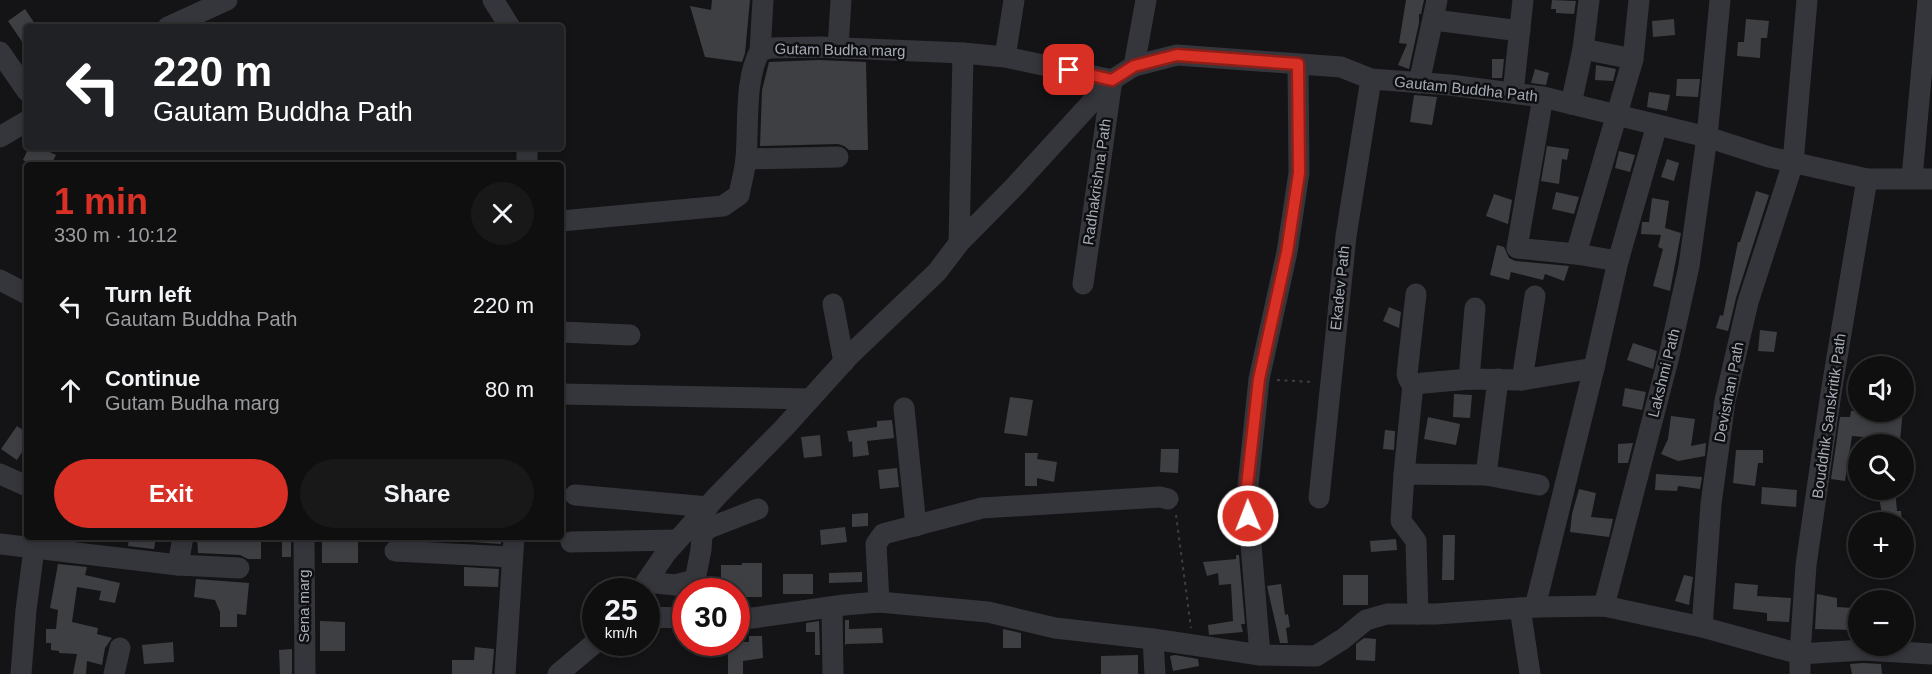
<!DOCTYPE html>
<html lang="en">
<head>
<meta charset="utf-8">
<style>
  :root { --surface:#0f0f10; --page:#181819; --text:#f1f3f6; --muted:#9b9c9f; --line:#2f2f30; --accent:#d93025 }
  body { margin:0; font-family:Arial,sans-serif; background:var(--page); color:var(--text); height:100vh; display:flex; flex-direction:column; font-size:22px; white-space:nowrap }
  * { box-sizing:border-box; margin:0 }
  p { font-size:20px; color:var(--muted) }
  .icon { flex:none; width:33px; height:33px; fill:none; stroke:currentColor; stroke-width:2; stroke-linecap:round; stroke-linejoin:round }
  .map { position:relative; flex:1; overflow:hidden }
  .drawer { position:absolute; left:24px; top:162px; width:540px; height:378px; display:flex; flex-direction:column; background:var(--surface); border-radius:6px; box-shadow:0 3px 9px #0003,0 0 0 2px var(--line) }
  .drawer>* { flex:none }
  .banner { position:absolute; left:24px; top:24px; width:540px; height:126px; border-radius:6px; box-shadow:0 3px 9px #0003,0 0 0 2px var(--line); background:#202124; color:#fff; overflow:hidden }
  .buttons { position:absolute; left:1848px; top:356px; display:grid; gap:12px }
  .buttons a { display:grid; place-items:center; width:66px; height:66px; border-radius:50%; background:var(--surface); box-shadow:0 3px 9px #0003,0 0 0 2px var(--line); font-size:30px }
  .speed { position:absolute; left:582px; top:578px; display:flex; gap:12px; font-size:30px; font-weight:700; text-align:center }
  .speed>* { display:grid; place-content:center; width:78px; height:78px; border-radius:50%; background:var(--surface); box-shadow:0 3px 9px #0003,0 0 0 2px var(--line); line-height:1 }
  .speed small { font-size:15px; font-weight:400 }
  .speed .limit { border:9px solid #d22; background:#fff; color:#111 }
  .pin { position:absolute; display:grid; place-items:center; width:51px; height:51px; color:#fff; margin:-26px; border-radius:12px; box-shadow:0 3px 9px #0006 }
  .me { position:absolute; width:66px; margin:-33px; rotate:359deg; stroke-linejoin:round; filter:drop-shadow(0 0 4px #0008) }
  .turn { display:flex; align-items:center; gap:21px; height:126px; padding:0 30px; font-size:27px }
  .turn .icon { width:78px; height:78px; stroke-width:2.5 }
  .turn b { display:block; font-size:42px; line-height:51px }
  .round { display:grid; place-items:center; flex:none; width:63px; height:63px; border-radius:32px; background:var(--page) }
  .headline { display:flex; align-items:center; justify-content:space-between; height:102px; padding:0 30px }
  h1 { font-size:36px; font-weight:700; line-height:45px; color:var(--accent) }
  .action { display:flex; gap:12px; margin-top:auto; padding:12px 30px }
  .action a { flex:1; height:69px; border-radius:36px; background:var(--accent); color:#fff; font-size:24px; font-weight:700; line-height:69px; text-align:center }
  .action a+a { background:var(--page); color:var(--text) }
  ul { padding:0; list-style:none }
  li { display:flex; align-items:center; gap:18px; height:84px; padding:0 30px }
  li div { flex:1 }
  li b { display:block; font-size:22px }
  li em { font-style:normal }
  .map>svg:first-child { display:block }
  .building { fill:#3e3f43 }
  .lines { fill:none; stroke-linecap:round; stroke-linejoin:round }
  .path { stroke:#3b3e43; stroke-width:2; stroke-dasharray:3 4.5; stroke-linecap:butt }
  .minor { stroke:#35363c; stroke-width:21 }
  .route-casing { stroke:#8d1f18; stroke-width:15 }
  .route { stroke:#d93025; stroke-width:10 }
  .labels { text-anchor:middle; stroke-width:5; stroke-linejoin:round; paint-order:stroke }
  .street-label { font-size:15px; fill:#a5acb7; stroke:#0f0f11 }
</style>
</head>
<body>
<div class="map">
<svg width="1932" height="674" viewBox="0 0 1932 674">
  <rect width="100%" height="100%" fill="#141416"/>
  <g class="building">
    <path d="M712 0H750L745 53 742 62 705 57 690 6 711 10Z"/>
    <path d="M1406 0H1424L1421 14H1419V23L1409 69 1398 65 1407 44 1399 43Z"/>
    <path d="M1552 0 1576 1 1574 14 1556 13V9H1551Z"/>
    <path d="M25 9 37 27H27V49L8 21Z"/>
    <path d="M1674 19 1675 35 1653 37 1652 21Z"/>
    <path d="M1746 19 1769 21 1767 38H1761L1760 58 1737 56 1738 42H1744Z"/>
    <path d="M1492 59H1504L1502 78H1492Z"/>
    <path d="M819 60 866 62 868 150H849L844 146 838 144 760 146 762 90 769 62Z"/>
    <path d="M1596 65 1616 69 1613 81 1595 80Z"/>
    <path d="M1535 69 1549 73 1546 85 1531 83Z"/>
    <path d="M1677 79H1700L1698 97 1676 96Z"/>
    <path d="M1649 92 1670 95 1667 111 1647 107Z"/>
    <path d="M1414 95 1437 97 1432 125 1410 122Z"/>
    <path d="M1547 146 1569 149 1567 160 1562 159 1559 184 1541 181Z"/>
    <path d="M29 147H39L56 155 51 165H32L23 160Z"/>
    <path d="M1619 151 1635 155 1630 172 1615 168Z"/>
    <path d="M1667 159 1679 163 1674 181 1661 177Z"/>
    <path d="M1756 191 1769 195 1736 298 1728 331 1716 328 1720 315 1723 316 1738 242H1740Z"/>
    <path d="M1556 192 1579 197 1574 214 1552 209Z"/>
    <path d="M1494 194 1512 200 1508 224 1486 216Z"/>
    <path d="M1652 198 1669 201 1665 228 1681 233 1670 291 1653 286 1663 249 1658 247 1661 235 1641 234 1642 222H1649Z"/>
    <path d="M1497 245 1504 247 1509 258 1515 261 1569 266 1564 281 1545 274 1543 280 1511 272 1509 280 1490 275Z"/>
    <path d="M1389 307 1401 312 1399 328 1383 321Z"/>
    <path d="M1760 330 1777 332 1774 352 1758 351Z"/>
    <path d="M1633 343 1657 351 1653 369 1627 360Z"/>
    <path d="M1625 388 1646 392 1642 410 1622 406Z"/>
    <path d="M1454 394 1472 395 1470 418 1453 417Z"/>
    <path d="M1010 397 1033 400 1027 436 1004 433Z"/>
    <path d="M1851 411H1903L1900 440 1852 436 1845 481 1831 479 1840 417H1850Z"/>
    <path d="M1671 416 1695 419 1691 446 1706 443 1705 456 1678 461 1661 454 1668 439Z"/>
    <path d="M1428 417 1460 424 1456 445 1424 439Z"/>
    <path d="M892 420 894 438 867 441 869 455 853 457 852 441 849 442 847 431 877 427V421Z"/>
    <path d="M17 426 27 433V444L17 460 1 449Z"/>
    <path d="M1385 430 1395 431 1394 450 1383 449Z"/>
    <path d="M820 435 822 456 804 458 801 437Z"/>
    <path d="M1633 443 1628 463H1618V444Z"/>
    <path d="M1161 449H1179L1178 473 1160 472Z"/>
    <path d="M1736 450H1763V463H1758L1755 486 1733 483Z"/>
    <path d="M1025 453H1038L1037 459 1057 462 1054 482 1037 478V486H1025Z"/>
    <path d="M897 468 899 487 880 489 878 470Z"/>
    <path d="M1656 474 1702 477 1700 489 1678 486 1677 491 1655 490Z"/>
    <path d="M1762 487 1797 490 1796 507 1761 504Z"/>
    <path d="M1579 489 1596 493 1591 517 1613 519 1609 537 1570 532 1572 514Z"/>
    <path d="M1878 489H1895L1897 511H1901L1902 522H1883Z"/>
    <path d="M868 513V526L852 527V514Z"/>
    <path d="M845 527 847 542 821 545 820 530Z"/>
    <path d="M1443 535H1455L1454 580H1442Z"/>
    <path d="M129 537H156L154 549 128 546Z"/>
    <path d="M197 537H261V559H248L240 555 198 553Z"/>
    <rect x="282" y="537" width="9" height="20"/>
    <path d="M457 537H501V544L457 541Z"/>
    <path d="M1396 539 1397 550 1371 552 1370 541Z"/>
    <rect x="322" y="540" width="36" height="23"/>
    <path d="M1236 555H1239L1245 624H1241L1243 632 1209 635 1208 625 1233 621 1231 584 1219 585 1218 573 1207 576 1203 562 1236 559Z"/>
    <path d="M742 563H762V597H742V594H736V591H721V565H742Z"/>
    <path d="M58 564 87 567 85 575 120 583 115 603 99 600 101 591 77 587 72 622 98 628 97 634 112 638 105 648 102 665 87 661 86 674H73L77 654 59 653V651L51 650V643H46V629H56L58 610 50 608Z"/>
    <path d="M464 567 499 569 498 587 464 586Z"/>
    <path d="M862 572V582L829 583V573Z"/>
    <rect x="783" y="574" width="30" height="20"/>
    <rect x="1343" y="575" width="25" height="30"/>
    <path d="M1684 575 1693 577 1689 605 1675 601Z"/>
    <path d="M196 579 249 583 246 615 237 614V627H220V612L215 600 194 597Z"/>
    <path d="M1735 583 1758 585 1757 596 1791 598 1789 622 1767 621V613L1733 609Z"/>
    <path d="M1281 584 1285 615 1288 614 1290 627 1286 628 1288 643H1280L1267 586Z"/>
    <path d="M1817 594 1837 598V607L1854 608V630L1815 629Z"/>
    <path d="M845 620H849V629L882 628 883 643 846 644 845 646Z"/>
    <path d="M320 621 345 622V651H320Z"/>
    <path d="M819 621 820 655H815V632H806V623Z"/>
    <path d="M1003 629 1021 633V648H1003Z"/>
    <path d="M749 636H762L763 658 743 661V674H728V642H749Z"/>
    <path d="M1364 638 1376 639 1375 661 1356 660V644Z"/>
    <path d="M173 642 174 662 144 664 142 645Z"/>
    <path d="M475 647 494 649 492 674H452V660H474Z"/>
    <path d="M292 649V674H280L279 650Z"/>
    <path d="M1138 655V674H1101V656Z"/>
    <path d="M1175 655 1198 659 1199 666 1173 671 1170 656Z"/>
    <path d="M1863 663 1881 664 1882 674H1852L1850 664Z"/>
  </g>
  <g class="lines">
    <g class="path">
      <path d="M1277 380 1313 382"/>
      <path d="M1176 515 1191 628"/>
    </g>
    <g class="minor">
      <path d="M493 0 510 27"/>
      <path d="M1434 20 1520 31"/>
      <path d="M168 27 227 0"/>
      <path d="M838 48 841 0"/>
      <path d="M1583 49 1633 59"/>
      <path d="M760 51 763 0"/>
      <path d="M0 52 27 91"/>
      <path d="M1005 57 1014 0"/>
      <path d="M1134 66 1146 0"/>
      <path d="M1419 83 1437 0"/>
      <path d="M1513 93 1523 0"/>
      <path d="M1543 97 1517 248 1576 254 1618 261"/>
      <path d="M1571 104 1583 49 1589 0"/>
      <path d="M0 137 27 121"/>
      <path d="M527 147V165"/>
      <path d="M746 159 838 157"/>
      <path d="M1912 178 1928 0"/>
      <path d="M1867 179 1831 393 1806 565 1800 654 1863 650 1932 654"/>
      <path d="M561 221 723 206 739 195C741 183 745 171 746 158 749 125 744 80 760 51L770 48 819 47 963 53 1005 57 1112 80 1134 66 1177 55 1341 67 1371 79 1450 85 1543 97 1707 137 1769 157 1867 179H1932"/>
      <path d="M959 243 963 53"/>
      <path d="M1576 254 1633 59 1639 0"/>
      <path d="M0 280 27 294"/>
      <path d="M1083 284 1112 80"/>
      <path d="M833 304 844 362"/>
      <path d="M561 332 630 335"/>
      <path d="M1469 379 1475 308"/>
      <path d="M1522 380 1535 296"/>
      <path d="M1413 384 1469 379 1522 380 1594 368"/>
      <path d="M561 394 810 399"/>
      <path d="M904 408 916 526"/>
      <path d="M0 474 27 486"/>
      <path d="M1404 474 1413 384 1409 380 1407 374 1416 294"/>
      <path d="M1486 475 1498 379"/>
      <path d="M575 495 708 507"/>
      <path d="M1319 498 1346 236 1371 79"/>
      <path d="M304 537 305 674"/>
      <path d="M571 542 677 540"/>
      <path d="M0 544 178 565 239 568"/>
      <path d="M395 551 512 557"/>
      <path d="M178 565 183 537"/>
      <path d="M647 582 675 585 695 580 701 550 702 534 709 528 758 509"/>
      <path d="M640 591 666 553 718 495 783 429 849 356 937 272 959 243 1016 185 1112 80"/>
      <path d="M879 602 876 544 883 534 982 508 1160 497 1168 499"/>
      <path d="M1604 606 1669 356 1689 266 1707 137 1720 0"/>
      <path d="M1535 607 1594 368 1618 261 1657 125"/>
      <path d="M832 608 833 674"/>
      <path d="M1520 608 1530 674"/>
      <path d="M1418 614 1416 541 1401 521 1404 474 1486 475 1539 485"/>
      <path d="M646 617 686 618"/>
      <path d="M736 618H753L844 605 879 602 988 612 1055 628 1153 639 1260 655 1316 656 1343 639 1366 620 1387 614H1436L1535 607 1604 606 1702 627 1800 654V674"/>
      <path d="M1702 627 1711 504 1725 401 1748 302 1793 163 1807 0"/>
      <path d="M1153 639 1155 674"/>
      <path d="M1260 655 1247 495 1259 379 1287 252 1299 173 1298 64"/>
      <path d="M21 674 26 610 34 549"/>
      <path d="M114 674 120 648"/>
      <path d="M505 674 514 537"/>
      <path d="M558 674 596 642"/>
    </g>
  </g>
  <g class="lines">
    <g class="route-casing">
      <path id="route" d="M1069 70 1112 80 1134 66 1177 55 1298 64 1299 173 1287 252 1259 379 1246 495 1248 516"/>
    </g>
    <use href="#route" class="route"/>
  </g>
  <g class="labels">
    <g class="street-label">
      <text transform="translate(840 50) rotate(1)" y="5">Gutam Budha marg</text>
      <text transform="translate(1466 89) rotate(6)" y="5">Gautam Buddha Path</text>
      <text transform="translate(1097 182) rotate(-82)" y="5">Radhakrishna Path</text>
      <text transform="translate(1340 288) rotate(-84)" y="5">Ekadev Path</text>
      <text transform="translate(1664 373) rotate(-76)" y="5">Lakshmi Path</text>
      <text transform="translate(1729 392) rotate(-79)" y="5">Devisthan Path</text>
      <text transform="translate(1829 416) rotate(-82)" y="5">Bouddhik Sanskritik Path</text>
      <text transform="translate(304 606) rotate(-90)" y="5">Sena marg</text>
    </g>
  </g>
</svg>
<div class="buttons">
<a><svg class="icon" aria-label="sound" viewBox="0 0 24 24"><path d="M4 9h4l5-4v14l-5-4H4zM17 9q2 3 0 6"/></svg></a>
<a><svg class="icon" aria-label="search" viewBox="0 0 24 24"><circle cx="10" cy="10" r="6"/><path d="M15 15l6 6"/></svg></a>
<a>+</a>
<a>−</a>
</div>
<div class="speed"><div>25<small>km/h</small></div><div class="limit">30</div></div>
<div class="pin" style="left:1069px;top:70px;background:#d93025"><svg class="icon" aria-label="arrive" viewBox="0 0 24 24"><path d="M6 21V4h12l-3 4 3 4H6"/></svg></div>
<svg class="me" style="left:1248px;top:516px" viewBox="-20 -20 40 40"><circle r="17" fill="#d93025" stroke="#fff" stroke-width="3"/><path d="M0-11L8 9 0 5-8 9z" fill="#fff"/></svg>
<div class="banner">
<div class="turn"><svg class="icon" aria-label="left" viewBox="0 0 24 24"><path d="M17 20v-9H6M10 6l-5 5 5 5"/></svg><div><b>220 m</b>Gautam Buddha Path</div></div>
</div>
<section class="drawer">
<div class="headline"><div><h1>1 min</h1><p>330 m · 10:12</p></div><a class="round"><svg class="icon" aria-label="close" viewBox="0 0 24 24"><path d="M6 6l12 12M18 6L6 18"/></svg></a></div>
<ul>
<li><svg class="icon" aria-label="left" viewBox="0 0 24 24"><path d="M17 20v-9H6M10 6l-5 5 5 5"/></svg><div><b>Turn left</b><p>Gautam Buddha Path</p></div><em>220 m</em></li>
<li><svg class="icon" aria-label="ahead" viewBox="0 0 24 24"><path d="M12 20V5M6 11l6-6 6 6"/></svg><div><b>Continue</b><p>Gutam Budha marg</p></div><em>80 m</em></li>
</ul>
<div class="action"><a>Exit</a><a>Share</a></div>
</section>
</div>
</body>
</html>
